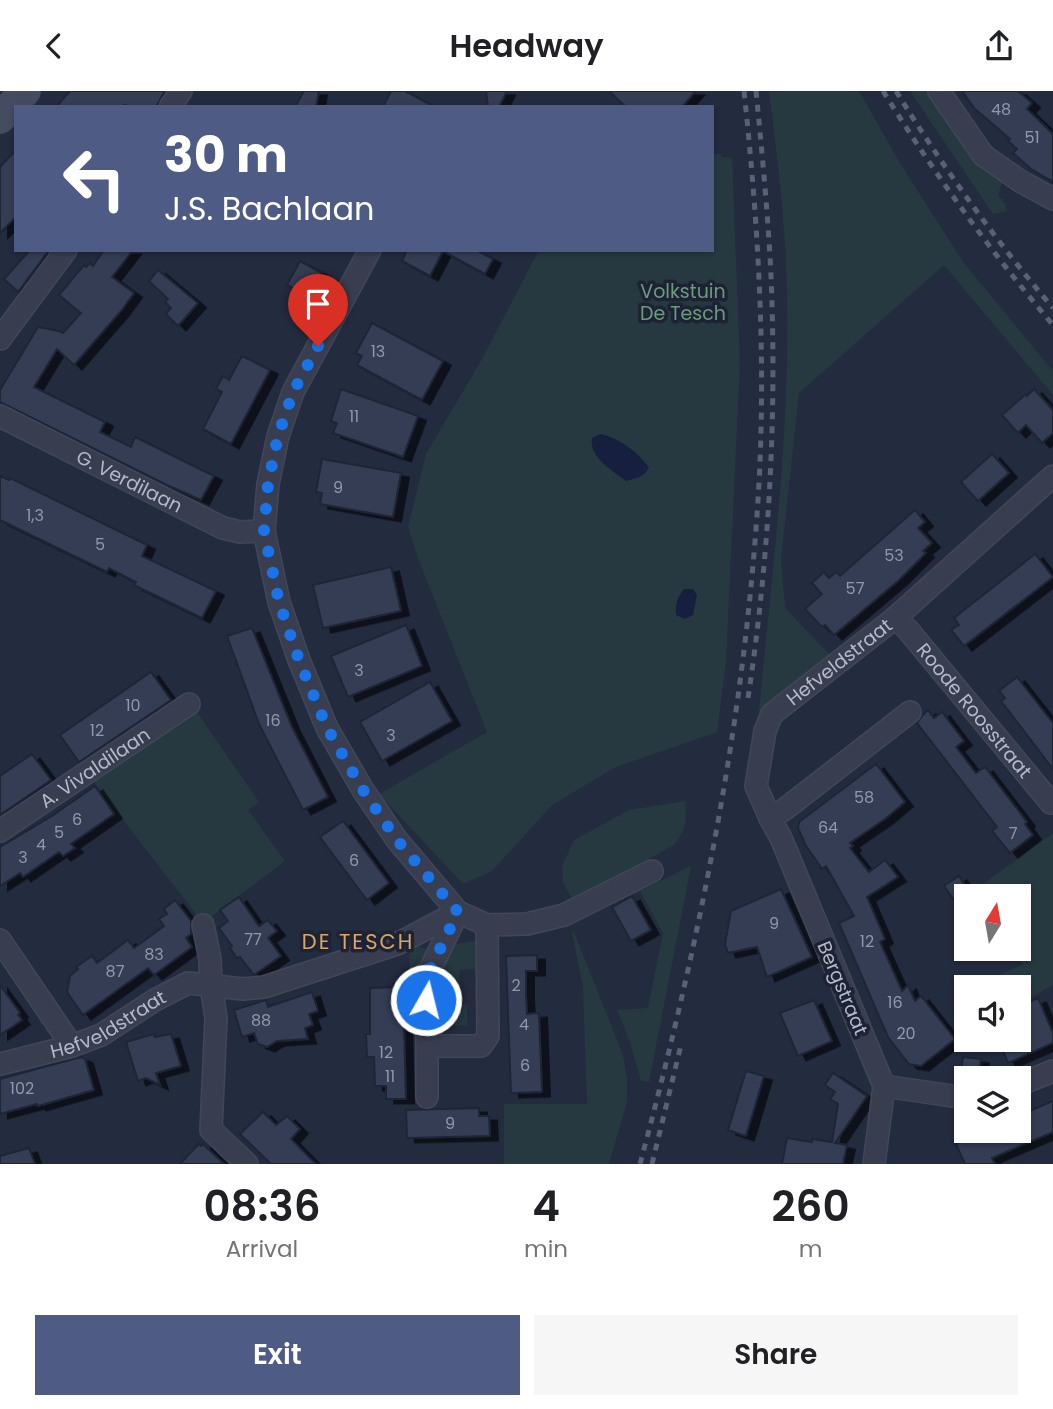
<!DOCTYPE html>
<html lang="en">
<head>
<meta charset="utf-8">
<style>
  :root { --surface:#fff; --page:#f6f6f6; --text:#202124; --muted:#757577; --accent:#4e5b85 }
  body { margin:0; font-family:Poppins,sans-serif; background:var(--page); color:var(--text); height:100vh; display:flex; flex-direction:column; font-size:26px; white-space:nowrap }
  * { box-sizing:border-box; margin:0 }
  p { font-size:23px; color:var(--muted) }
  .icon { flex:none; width:38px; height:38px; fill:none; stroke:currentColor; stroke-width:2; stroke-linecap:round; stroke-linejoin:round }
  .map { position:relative; height:1073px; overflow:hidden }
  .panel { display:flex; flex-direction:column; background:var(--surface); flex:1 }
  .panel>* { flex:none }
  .top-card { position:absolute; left:14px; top:14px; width:700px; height:147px; border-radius:0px; box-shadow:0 2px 5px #0004; background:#4e5b85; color:#fff; overflow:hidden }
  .needle { width:46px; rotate:11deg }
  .buttons { position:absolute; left:954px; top:793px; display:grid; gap:14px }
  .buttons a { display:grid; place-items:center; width:77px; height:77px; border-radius:0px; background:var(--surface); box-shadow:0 2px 5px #0004; font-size:35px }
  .pin { position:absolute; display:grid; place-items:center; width:60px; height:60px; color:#fff; margin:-72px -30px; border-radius:50% 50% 50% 0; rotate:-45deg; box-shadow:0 0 7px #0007 }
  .pin .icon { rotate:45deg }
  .me { position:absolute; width:77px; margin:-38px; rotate:8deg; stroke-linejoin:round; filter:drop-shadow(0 0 5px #0008) }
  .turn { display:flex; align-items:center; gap:24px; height:147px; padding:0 35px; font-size:32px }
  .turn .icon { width:91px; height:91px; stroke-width:2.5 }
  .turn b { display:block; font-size:49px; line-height:60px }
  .eta { display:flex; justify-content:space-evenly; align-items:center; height:119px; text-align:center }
  .eta b { font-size:42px; font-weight:600; line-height:49px }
  .action { display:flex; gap:14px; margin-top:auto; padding:14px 35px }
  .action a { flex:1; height:80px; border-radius:0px; background:var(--accent); color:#fff; font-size:28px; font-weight:600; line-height:80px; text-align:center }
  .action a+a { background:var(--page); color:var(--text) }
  header { display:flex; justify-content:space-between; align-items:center; height:91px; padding:0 35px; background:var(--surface); font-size:32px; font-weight:600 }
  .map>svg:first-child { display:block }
  .green { fill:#263940 }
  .water { fill:#16203e }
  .building { fill:#353e55; stroke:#1f2536; stroke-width:2; filter:url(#shadow) }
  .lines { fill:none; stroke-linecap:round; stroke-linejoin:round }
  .street-casing { stroke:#414758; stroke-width:24 }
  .secondary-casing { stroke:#414758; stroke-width:32 }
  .street { stroke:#383e4f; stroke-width:21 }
  .secondary { stroke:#454c62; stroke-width:30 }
  .rail { stroke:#596176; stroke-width:5; stroke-dasharray:7 7; stroke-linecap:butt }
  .route { stroke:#1a73e8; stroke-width:12; stroke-dasharray:0 21.6 }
  .labels { text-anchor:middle; stroke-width:7; stroke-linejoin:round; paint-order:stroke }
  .number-label { font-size:16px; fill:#9298ab }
  .park-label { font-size:19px; fill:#6a9c7d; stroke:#1d2334 }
  .street-label { font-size:19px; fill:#b4b9ca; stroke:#1d2334 }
  .neighbourhood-label { font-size:21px; letter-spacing:2px; fill:#d9a760; stroke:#1d2334 }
</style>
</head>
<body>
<header><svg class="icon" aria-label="back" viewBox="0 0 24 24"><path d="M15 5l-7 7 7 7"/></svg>Headway<svg class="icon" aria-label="share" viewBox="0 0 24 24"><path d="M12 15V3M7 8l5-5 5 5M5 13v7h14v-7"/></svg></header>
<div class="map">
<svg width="1053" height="1073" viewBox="0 0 1053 1073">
  <defs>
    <filter id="shadow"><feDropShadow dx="8" dy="4.5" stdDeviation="0" flood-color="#0009"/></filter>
  </defs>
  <rect width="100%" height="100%" fill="#232b3f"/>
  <g class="green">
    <path d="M769 0H859L900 72 963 171 1053 280V304L944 174 799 302 781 468 785 517 831 565 758 631C771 490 790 348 787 207 786 137 778 69 769 0Z"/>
    <path d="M910 0H930L976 68 1002 92 998 104 1005 113 1007 120 993 123Z"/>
    <path d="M712 63H721V66L732 67 740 271 726 571 717 641 616 676 552 714 492 780 463 793 379 703 487 641 418 467 408 436 426 363 482 268 539 159H712Z"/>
    <path d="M194 617 259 711 248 719 285 770 203 832 89 685Z"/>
    <path d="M685 710C687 729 686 738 674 754L573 810 563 791 562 775 574 749 629 719Z"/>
    <path d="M1053 742V894L1019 913 1018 896H997L999 884 1023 873 1015 858H1018V805H985L980 795Z"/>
    <path d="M691 775 649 991 641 990 630 951 617 919 648 917 663 842 640 800Z"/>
    <path d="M572 841H574L623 964 627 988V1011L609 1073H504V1013H587L583 896Z"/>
    <path d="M480 849 482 877 459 879 462 913H467V934L436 936 435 886 448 854Z"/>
    <path d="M415 855 428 858 418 890H410L409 857Z"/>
  </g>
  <g class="water">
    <path d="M601 343C621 348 636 360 649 376 644 387 636 387 626 390 612 379 589 367 592 347Z"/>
    <path d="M684 498H693L697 504 693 524 685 528 676 524C675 513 677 507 684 498Z"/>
  </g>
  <g class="building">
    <path d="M70 0H165L156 16H133L124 14 122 16H56Z"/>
    <path d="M304 0H319L316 16H295Z"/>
    <path d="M391 0H405L435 16H383Z"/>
    <path d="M486 0H507L499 16H488Z"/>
    <path d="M609 0H696L682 16H626Z"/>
    <path d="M962 0H1018L1032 12 1027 18 1053 43V91L1031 78 1013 62 1017 58 1008 50 1010 48 975 18Z"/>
    <path d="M16 59V126L0 142V76Z"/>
    <path d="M30 159H49L18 201 4 188Z"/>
    <path d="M104 159H133L112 186 134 202 121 220 74 274 57 258 34 296 105 331 100 341 131 356 135 346 214 385 201 409 167 394 0 311V299L38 236 59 240 63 242 81 222 59 204 84 174 86 176 90 172 93 175Z"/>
    <path d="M407 159H476L493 168 485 183 443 160 430 185 402 170Z"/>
    <path d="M300 170 322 182 310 206 287 194Z"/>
    <path d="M158 179 198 212 178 235 166 223 171 217 165 211 168 208 149 190Z"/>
    <path d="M372 232 443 270 422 309 357 274 362 265 356 262Z"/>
    <path d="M242 265 270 279 231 353 203 338 222 301 216 298 223 285 229 289Z"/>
    <path d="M341 298 418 325 403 366 333 342 337 332 331 330Z"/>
    <path d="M1034 298 1053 319V342L1042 352 1026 334 1018 342 1002 324 1026 303 1027 305Z"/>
    <path d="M992 363 1009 382 978 410 961 391Z"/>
    <path d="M322 368 401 382 393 426 320 413 322 402 316 401Z"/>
    <path d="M0 385 9 389 10 387 147 454 142 465 216 500 202 527 134 494 136 491 109 477 107 481 0 429Z"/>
    <path d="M915 419 925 431 918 437 932 452 923 460 926 462 899 489 834 544 825 534 822 536 805 518 822 503 812 492 824 481 829 487 836 481 840 485Z"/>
    <path d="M1035 463 1053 486 964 555 951 539 959 534 954 527Z"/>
    <path d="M391 476 401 520 323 537 313 494Z"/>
    <path d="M406 534 422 575 348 606 331 565Z"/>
    <path d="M252 537 292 636 328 706 303 719 259 633 227 545Z"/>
    <path d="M151 581 171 609 79 671 60 644Z"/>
    <path d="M1017 586 1053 632V678L1001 610 1005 607 999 600Z"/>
    <path d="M430 591 452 630 382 670 360 631Z"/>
    <path d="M928 619 934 627 942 621 964 650 956 656 976 682 985 676 1027 731 1025 733 1033 744 1010 762 992 740 997 736 917 632 923 624Z"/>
    <path d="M32 663 51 689 0 724V685Z"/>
    <path d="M876 673 905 711 885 728 850 752 853 755 850 757 869 781 885 769 898 786 867 806 885 848 880 851 902 900 908 894 915 910 921 905 955 948 921 975 909 973 888 946 839 832 854 825 826 775 822 778 816 769 806 755 798 737 799 731Z"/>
    <path d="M95 695 114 723 71 753 75 757 63 765 59 761 23 786 20 782 0 795V756L52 725Z"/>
    <path d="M343 730 389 792 367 809 320 746Z"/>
    <path d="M959 785 968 799 954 809 944 795Z"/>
    <path d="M781 798 812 866 767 886 757 856 728 862 725 853 731 820Z"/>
    <path d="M632 805 651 839 631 850 612 816Z"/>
    <path d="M239 806 259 835 268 829 277 840 268 847 281 865 254 884 240 866 237 867 230 857 232 855 219 837 228 830 220 819Z"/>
    <path d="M175 809 191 830V843L186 847 192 856 154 884 148 877 83 924 67 901 70 885 78 878 76 876 92 865 97 872 128 849 134 857 164 835 159 828 167 823 164 818Z"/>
    <path d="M537 864V880H526V904L527 923 539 922 542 1001 511 1002 506 865Z"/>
    <path d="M0 894 20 922 18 924 22 929 0 944Z"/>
    <path d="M403 896 406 1008H386V995H375L374 966H367L366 943H370V897Z"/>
    <path d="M312 901 318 920 309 923 313 934 305 937 308 948 277 950 267 956 258 953 254 942 242 946 234 919 266 909 268 916Z"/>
    <path d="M1038 907 1053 942V952L1008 972 998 948H1018V916Z"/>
    <path d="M814 909 832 950 798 965 780 922Z"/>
    <path d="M154 943 155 946 171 943 181 975 156 982 160 994 146 987 138 990 126 951Z"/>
    <path d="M81 966 85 968 94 999 38 1015 37 1013 0 1023V988Z"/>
    <path d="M963 966 981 968 979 982 961 980Z"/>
    <path d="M746 980 764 985 746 1045 728 1039Z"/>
    <path d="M833 982 867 1005 835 1052 847 1054 843 1073H782L787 1047 812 1051V1048L832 1051 838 1013 830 1008 835 1001 825 994Z"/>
    <path d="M1053 1010V1041L992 1067 995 1073H965L956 1053 986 1040H1018V1025Z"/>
    <path d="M479 1017V1025H489L490 1045 407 1047 406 1019Z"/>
    <path d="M263 1021 276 1034 287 1025 300 1038 291 1048 316 1073H271L240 1043Z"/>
    <path d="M199 1053 201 1055 203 1053 224 1073H180Z"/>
    <path d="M29 1057 35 1073H0V1065Z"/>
  </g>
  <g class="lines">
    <g class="street-casing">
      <g id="street">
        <path d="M939 0 983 64 1020 90 1053 108"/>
        <path d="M170 16 181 0"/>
        <path d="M370 159 293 301 278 345 268 393 264 440 279 511 299 569 327 637 363 699 397 749 458 821 487 834 527 833 564 824 652 780"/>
        <path d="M0 248 66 159"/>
        <path id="s1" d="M0 325 223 437 240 441 264 440"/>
        <path id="s2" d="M895 527 908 539 1051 712H1053"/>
        <path d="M770 727 785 718 910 621"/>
        <path id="s3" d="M0 740 189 613"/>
        <path d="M458 821 426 887 427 955H481L488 945 487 834"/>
        <path d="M203 834 210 868 211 894 216 927 211 1039 247 1073"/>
        <path d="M0 849 72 955"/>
        <path id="s4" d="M0 973 72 955 101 944 155 909 188 892 243 898 264 896 397 853 458 821"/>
        <path d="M1018 994 1053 980"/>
        <path d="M884 995 966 1007"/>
        <path d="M427 1006V955"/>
        <path id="s5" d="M874 1073 884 995 781 747 770 727 756 695 765 640 772 623 895 527 1053 385"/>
      </g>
    </g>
    <g class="secondary-casing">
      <path id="secondary" d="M0 27 25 0"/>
    </g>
    <use href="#street" class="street"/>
    <use href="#secondary" class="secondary"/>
    <g class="rail">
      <path d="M883 0C934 82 990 160 1053 234"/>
      <path d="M896 0C943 76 995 149 1053 217"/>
      <path d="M748 607C769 468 777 326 771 185 768 123 762 61 756 0"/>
      <path d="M640 1073C700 850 746 623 759 392 766 261 758 130 744 0"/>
      <path d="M652 1073 681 954"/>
    </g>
  </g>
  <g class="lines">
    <path class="route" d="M318 255 293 301 278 345 268 393 264 440 279 511 299 569 327 637 363 699 397 749 458 821 426 887V909"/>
  </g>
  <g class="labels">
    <g class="number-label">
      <text x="1001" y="24">48</text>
      <text x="1032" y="52">51</text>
      <text x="378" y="266">13</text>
      <text x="354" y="331">11</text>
      <text x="338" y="402">9</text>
      <text x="35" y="430">1,3</text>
      <text x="100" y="459">5</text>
      <text x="894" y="470">53</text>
      <text x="855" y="503">57</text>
      <text x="359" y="585">3</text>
      <text x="133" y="620">10</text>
      <text x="273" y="635">16</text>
      <text x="97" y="645">12</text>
      <text x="391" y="650">3</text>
      <text x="864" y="712">58</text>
      <text x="77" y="734">6</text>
      <text x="828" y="742">64</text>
      <text x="59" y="747">5</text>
      <text x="1013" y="748">7</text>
      <text x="41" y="759">4</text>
      <text x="23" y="772">3</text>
      <text x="354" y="775">6</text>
      <text x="774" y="838">9</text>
      <text x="253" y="854">77</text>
      <text x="867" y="856">12</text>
      <text x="154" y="869">83</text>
      <text x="115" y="886">87</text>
      <text x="516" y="900">2</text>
      <text x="895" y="917">16</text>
      <text x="261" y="935">88</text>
      <text x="524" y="939">4</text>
      <text x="906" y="948">20</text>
      <text x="386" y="967">12</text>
      <text x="525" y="980">6</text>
      <text x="390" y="991">11</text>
      <text x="22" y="1003">102</text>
      <text x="450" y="1038">9</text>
    </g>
    <g class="park-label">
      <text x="683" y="207">Volkstuin<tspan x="683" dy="22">De Tesch</tspan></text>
    </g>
    <g class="street-label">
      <text dy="7" stroke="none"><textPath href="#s1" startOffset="145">G. Verdilaan</textPath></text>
      <text dy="7" stroke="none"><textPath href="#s5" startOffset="564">Hefveldstraat</textPath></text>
      <text dy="7" stroke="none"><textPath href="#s2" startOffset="122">Roode Roosstraat</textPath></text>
      <text dy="7" stroke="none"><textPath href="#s3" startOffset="114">A. Vivaldilaan</textPath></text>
      <text transform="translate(843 897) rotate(67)" y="7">Bergstraat</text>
      <text dy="7" stroke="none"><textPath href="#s4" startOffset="116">Hefveldstraat</textPath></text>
    </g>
    <g class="neighbourhood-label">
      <text x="358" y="858">DE TESCH</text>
    </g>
  </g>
</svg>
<div class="buttons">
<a><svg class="needle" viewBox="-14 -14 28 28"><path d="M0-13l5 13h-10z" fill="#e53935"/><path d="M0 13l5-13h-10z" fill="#757577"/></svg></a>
<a><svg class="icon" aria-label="sound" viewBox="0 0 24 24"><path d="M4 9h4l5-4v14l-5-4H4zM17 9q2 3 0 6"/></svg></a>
<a><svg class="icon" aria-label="layers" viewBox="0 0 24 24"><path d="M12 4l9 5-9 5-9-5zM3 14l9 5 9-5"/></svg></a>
</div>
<div class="pin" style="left:318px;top:255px;background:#d93025"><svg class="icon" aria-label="arrive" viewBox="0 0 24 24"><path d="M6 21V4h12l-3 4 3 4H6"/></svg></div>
<svg class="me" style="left:426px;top:909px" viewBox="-20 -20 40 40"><circle r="17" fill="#1a73e8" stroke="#fff" stroke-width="3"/><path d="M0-11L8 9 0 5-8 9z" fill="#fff"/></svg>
<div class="top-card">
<div class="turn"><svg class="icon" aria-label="left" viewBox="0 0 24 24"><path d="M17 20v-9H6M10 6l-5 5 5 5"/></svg><div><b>30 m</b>J.S. Bachlaan</div></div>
</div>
</div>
<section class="panel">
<div class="eta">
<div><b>08:36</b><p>Arrival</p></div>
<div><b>4</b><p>min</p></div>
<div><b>260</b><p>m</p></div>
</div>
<div class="action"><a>Exit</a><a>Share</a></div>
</section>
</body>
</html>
